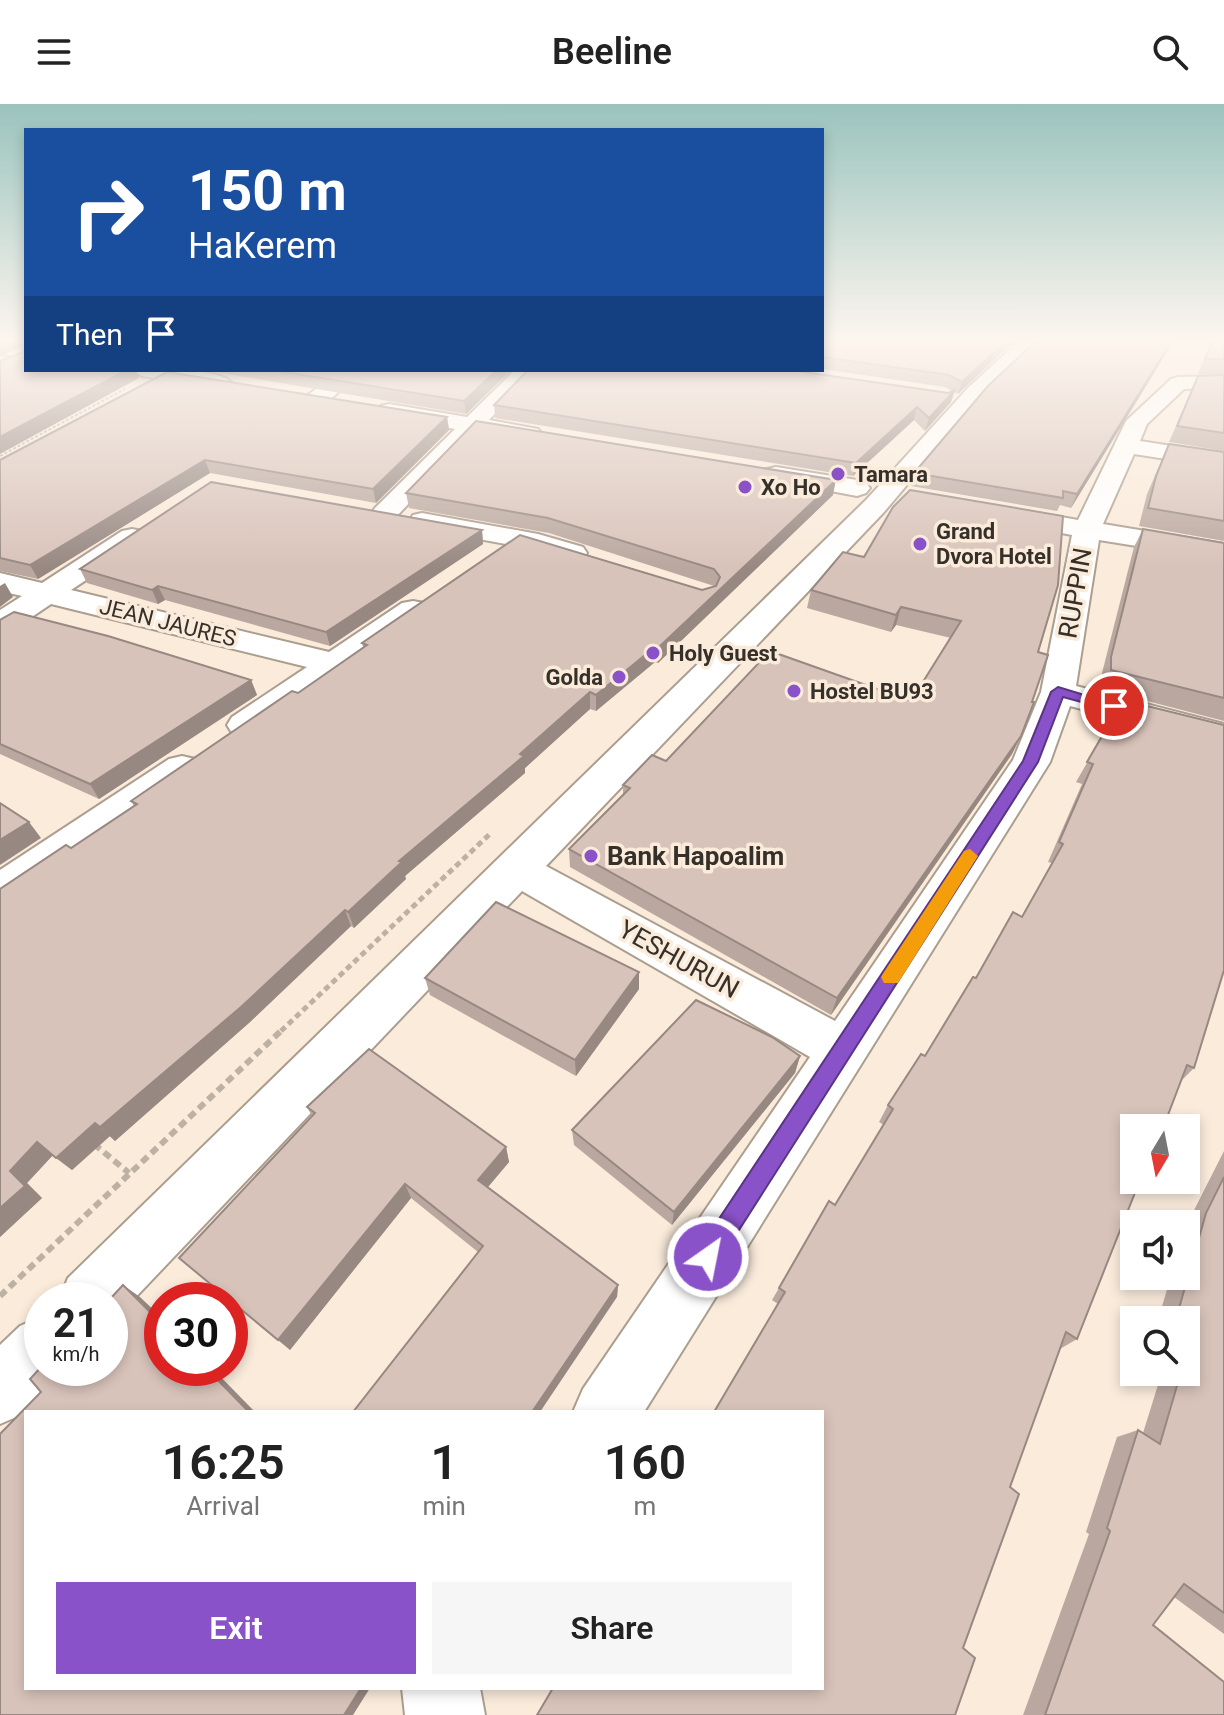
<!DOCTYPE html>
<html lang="en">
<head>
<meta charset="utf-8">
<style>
  :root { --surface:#fff; --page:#f6f6f6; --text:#222; --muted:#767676; --accent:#8a52c9 }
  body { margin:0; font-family:Roboto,sans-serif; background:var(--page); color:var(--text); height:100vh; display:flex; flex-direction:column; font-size:30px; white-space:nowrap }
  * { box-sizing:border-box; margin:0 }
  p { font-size:26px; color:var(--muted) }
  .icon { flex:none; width:44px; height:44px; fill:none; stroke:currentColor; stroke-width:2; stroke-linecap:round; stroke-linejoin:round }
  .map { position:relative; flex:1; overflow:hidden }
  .drawer { position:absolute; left:24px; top:1306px; width:800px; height:280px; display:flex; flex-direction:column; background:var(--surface); border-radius:0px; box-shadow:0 4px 12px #0003 }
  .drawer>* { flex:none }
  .hud { position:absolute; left:24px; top:24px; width:800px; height:244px; border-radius:0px; box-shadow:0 4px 12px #0003; background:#1a4fa0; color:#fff; overflow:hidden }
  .needle { width:52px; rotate:190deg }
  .buttons { position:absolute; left:1120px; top:1010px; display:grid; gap:16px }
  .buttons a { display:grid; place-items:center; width:80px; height:80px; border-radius:0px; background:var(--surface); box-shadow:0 4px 12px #0003; font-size:40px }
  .speed { position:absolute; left:24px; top:1178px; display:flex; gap:16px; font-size:40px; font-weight:700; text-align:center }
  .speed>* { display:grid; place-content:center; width:104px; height:104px; border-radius:50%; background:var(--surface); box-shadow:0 4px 12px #0003; line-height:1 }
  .speed small { font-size:20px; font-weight:400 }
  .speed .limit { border:12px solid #d22; background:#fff; color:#111 }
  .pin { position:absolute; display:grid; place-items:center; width:68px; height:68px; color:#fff; margin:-34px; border:4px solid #fff; border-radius:50%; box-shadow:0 2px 8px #0007 }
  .me { position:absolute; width:88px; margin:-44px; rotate:33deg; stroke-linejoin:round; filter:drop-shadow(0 0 6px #0008) }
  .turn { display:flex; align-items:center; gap:28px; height:168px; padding:0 32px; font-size:36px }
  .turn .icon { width:104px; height:104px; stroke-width:2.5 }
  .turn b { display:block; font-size:56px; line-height:68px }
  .then { display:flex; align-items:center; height:76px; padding:0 32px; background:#0003; gap:16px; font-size:30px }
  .eta { display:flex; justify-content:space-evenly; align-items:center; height:136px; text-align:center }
  .eta b { font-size:48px; font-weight:600; line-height:56px }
  .button { display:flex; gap:16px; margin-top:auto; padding:16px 32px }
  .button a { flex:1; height:92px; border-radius:0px; background:var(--accent); color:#fff; font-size:32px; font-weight:600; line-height:92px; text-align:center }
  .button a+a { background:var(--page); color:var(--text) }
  header { display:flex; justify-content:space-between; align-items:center; height:104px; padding:0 32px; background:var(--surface); font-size:36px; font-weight:600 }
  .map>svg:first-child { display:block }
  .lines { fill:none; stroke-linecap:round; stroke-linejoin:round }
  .minor-casing { stroke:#ac9e8f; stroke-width:4 }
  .path-far2 { stroke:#bdb1a4; stroke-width:2; stroke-dasharray:3 2; stroke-linecap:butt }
  .path-far1 { stroke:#bdb1a4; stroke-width:5; stroke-dasharray:6 4; stroke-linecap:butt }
  .path { stroke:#bdb1a4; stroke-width:6; stroke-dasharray:8 5; stroke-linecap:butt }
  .minor { fill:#fff; fill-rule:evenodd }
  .wall { fill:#baa8a0 }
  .shaded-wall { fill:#978882 }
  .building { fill:#d8c3ba; stroke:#978882; stroke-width:2 }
  .route { fill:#8a52c9; stroke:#5a3583; stroke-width:2 }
  .slow { fill:#f59e0b }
  .poi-dot { fill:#8a52c9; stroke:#faebdb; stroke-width:3 }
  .labels { text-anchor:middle; stroke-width:7; stroke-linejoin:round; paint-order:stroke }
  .far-poi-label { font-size:22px; font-weight:bold; fill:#353029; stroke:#faebdb; text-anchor:start }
  .far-street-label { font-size:22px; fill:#353029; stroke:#faebdb }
  .street-label { font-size:26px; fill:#353029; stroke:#faebdb }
  .poi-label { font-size:26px; font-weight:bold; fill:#353029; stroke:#faebdb; text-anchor:start }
</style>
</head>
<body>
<header><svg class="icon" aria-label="menu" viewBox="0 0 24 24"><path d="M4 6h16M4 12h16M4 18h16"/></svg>Beeline<svg class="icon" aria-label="search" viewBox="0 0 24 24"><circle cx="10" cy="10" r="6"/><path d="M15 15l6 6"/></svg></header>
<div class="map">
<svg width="1224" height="1611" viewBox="0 0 1224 1611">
  <rect width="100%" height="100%" fill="#faebdb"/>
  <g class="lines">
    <g class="minor-casing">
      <g id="minor">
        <path d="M0 238 26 242V254L0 250Z"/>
        <path d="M1018 238H1039L982 292 884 408 546 762 835 917 1013 656 1041 588 1072 431 1051 427 1047 421 1051 415 1061 413 1078 416 1126 317 1171 275 1178 273 1224 272V284L1184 285 1147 320 1140 337 1224 350V364L1134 350 1103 420 1224 440V456L1099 436 1076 582 1224 620V642L1070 602 1050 658 644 1308H573L583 1285 810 953 522 787 112 1218 110 1196H59L68 1174 866 396 968 284Z"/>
        <path d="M132 266C154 266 218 263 232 279L222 285 142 272Z"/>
        <path d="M340 266H363L324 301H308L305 296 308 291Z"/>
        <path d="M515 266H536L489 316 538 325 542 330 538 335 530 337 477 328 393 416H375L371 410 375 404 455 325 381 312 378 307 381 302 389 300 467 313Z"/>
        <path d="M776 363 857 376 866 379 870 384 866 389 857 392 767 375 764 370 767 365Z"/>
        <path d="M422 409 538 430 583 443 587 449 583 455 573 457 533 445 413 423 409 417 413 411Z"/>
        <path d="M132 425 142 427 146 433 142 439 71 486 329 548 402 499 413 497 424 499 428 506 424 513 258 629 245 632 232 629 227 621 232 613 307 563 51 500 11 527 0 529V506L22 492 0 487V469L42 479 122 427Z"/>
        <path d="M182 652 195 655 201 664 195 673 15 798 0 803V766L169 655Z"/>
        <path d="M42 1212V1264H65L23 1310 0 1320V1241L20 1222Z"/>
        <path d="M402 1584H480L485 1611H405Z"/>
      </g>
    </g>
    <path class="path-far2" d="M0 352 125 285"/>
    <path class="path-far1" d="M281 927 492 728"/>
    <g class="path">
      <path d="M94 1040 129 1069"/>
      <path d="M0 1192 283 925"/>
    </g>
    <use href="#minor" class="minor"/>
  </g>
  <g class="wall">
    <path d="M822 238H1013L958 290 954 288 951 298 925 327 914 316 853 372 495 314 494 301 948 289 952 287 945 283 822 265Z"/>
    <path d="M1035 238H1173L1071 404 1060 401 1057 407 911 382 914 369Z"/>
    <path d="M1211 238H1224V270H1198Z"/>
    <path d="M203 266H511L466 310Z"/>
    <path d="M1224 271V347L1169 338 1198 272Z"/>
    <path d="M447 313 449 326 376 399 210 369 38 475 0 467V356Z"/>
    <path d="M1169 340 1224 348V437L1139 422 1147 390Z"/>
    <path d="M406 389 833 391 658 559 655 558 596 607 590 605 525 664V669L405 772 406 775 354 824 351 822 250 918 115 1037 110 1032 72 1066 53 1051 27 1079 42 1094 0 1133V785L71 744 134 702 131 697 298 589 363 543 362 539 702 486 714 482 549 429 409 404Z"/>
    <path d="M1143 425 1224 439V617L1101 585V573L1134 443Z"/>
    <path d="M482 426 483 440 330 542 165 496 158 500 87 479 80 465Z"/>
    <path d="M843 448 1038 548 1021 632 1012 650 831 911 570 763 569 745 623 690V681L666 657 911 597 951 534 896 521 891 528 807 504 811 486Z"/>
    <path d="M0 516 251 576 257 591 99 695 0 650Z"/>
    <path d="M1123 596 1194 964 1134 1024 1077 1235 1060 1245 1010 1383 963 1544 955 1611 778 1200 772 1196 779 1184 835 1101 884 1021 879 1018 888 1001 925 952 976 874 1022 812 1052 759 1048 758 1082 680 1076 678Z"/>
    <path d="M425 874 639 885 576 972 430 891Z"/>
    <path d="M800 952 795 969 672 1121 574 1041 572 1026Z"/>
    <path d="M307 1003 506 1043 509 1058 488 1083 618 1181 617 1193 478 1148 411 1094 290 1246 312 1012Z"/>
    <path d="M1224 1047V1530L1174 1493 1153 1521 1224 1611H1023L1089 1430 1086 1428 1117 1333 1138 1326 1143 1329 1162 1268H1186V1216H1158L1171 1172H1186V1122Z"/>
  </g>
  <g class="shaded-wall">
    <path d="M23 238 25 242 0 252V239Z"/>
    <path d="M1005 238H1013L958 290 962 278Z"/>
    <path d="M1171 238H1173L1071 404 1077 390Z"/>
    <path d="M127 266H136L139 274 0 350V333Z"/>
    <path d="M497 266H511L466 310 464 297Z"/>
    <path d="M955 286 951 298 925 327 929 314Z"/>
    <path d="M917 303 914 316 853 372 856 359Z"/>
    <path d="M447 313 449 326 376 399 373 385Z"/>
    <path d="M205 356 210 369 38 475 30 461Z"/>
    <path d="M836 376 833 391 658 559 659 543Z"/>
    <path d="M482 426 483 440 330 542 326 528Z"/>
    <path d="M5 479 13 493 0 503V482Z"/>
    <path d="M158 482 165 496 158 500 152 486Z"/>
    <path d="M901 503 896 521 891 528 896 511Z"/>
    <path d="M656 542 655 558 596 607V591Z"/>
    <path d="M251 576 257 591 99 695 90 680Z"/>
    <path d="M590 588V605L525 664V669L405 772 406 775 354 824 348 808 399 757Z"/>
    <path d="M1021 632 1012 650 831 911 837 894Z"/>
    <path d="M29 718 41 734 0 761V736Z"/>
    <path d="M345 806 351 822 250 918 115 1037 100 1023Z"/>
    <path d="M639 868V885L576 972 575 956Z"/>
    <path d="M800 952 795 969 672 1121 674 1108Z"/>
    <path d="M95 1019 110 1032 72 1066 56 1054Z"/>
    <path d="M37 1038 53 1051 27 1079 42 1094 0 1133V1104L10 1067Z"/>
    <path d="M506 1043 509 1058 482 1090 478 1076Z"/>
    <path d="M405 1080 411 1094 290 1246 278 1236Z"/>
    <path d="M123 1181 140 1193 162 1214V1220Z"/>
    <path d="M618 1181 617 1193 540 1308H532Z"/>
    <path d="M206 1264H212L255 1308H249Z"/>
    <path d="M361 1584H370L353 1611H344Z"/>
  </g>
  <g class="building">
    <path d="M24 238H26V266H127L0 333V257L23 248Z"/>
    <path d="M822 238H1005L962 278 949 271 822 253Z"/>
    <path d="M1035 238H1171L1077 390 1063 387V394L914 369 988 282Z"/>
    <path d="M1212 238H1224V255H1205Z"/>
    <path d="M272 266H497L464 297Z"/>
    <path d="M528 266H790L948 289 955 286 929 314 917 303 856 359 494 301Z"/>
    <path d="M167 268 447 313 373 385 205 356 30 461 0 454V356Z"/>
    <path d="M1224 271V329L1177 322 1198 272Z"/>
    <path d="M476 317 836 376 659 543 656 542 596 591 590 588 520 650 524 652 399 757 402 758 348 808 345 806 241 903 100 1023 95 1019 56 1054 37 1038 10 1067 25 1082 0 1104V785L66 741 71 744 137 700 131 697 292 587 298 589 367 541 362 539 520 431 702 486 716 482 720 473 714 465 548 414 406 389Z"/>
    <path d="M1169 340 1224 348V417L1148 404 1156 372Z"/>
    <path d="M211 378 482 426 326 528 158 482 152 486 80 465Z"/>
    <path d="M910 386 1063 412 1058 481 1038 548 1048 551 1032 598H1034L1021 632 837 894 569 745 630 684 623 681 652 651 666 657 770 547 911 597 961 517 901 503 896 511 811 486 843 448 864 453 893 403Z"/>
    <path d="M1143 425 1224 439V594L1111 566V553Z"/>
    <path d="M14 508 108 532 251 576 90 680 0 640V516Z"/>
    <path d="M1123 596 1224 621V866L1194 964 1187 961 1163 1024H1134V1076H1140L1077 1235 1066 1228 1010 1383 1019 1390 963 1544 975 1554 955 1611H537L553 1584H822V1308H714L785 1188 779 1184 829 1097 835 1101 893 1005 888 1001 921 950 925 952 973 873 976 874 1013 808 1022 813 1063 740 1059 738 1093 660 1087 658Z"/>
    <path d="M0 699 29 718 0 736Z"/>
    <path d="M496 798 639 868 575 956 425 874Z"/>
    <path d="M696 896 772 933 800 952 674 1108 572 1026Z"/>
    <path d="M369 945 506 1043 478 1076 618 1181 532 1308H353L483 1142 405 1080 278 1236 179 1154 315 1009 307 1003Z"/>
    <path d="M1224 1073V1509L1184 1480 1153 1521 1224 1578V1611H1045L1110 1427 1107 1424 1138 1326 1160 1340 1181 1268H1186V1252L1196 1219 1178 1208 1206 1109Z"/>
    <path d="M123 1181 162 1220V1264H206L249 1308H26V1584H361L344 1611H0V1330L41 1288 30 1275 42 1262V1264H110V1196H109Z"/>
  </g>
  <linearGradient id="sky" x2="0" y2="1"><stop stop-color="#9ac3bd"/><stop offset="0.51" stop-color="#fdf6ef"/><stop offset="1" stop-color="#fdf6ef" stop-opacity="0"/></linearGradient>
  <rect width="1224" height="464" fill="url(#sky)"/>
  <path class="route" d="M1058 583 1121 602 1114 607 1063 593 1038 658 716 1162 708 1165 699 1162 696 1153 699 1145 1023 657 1051 588Z"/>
  <path class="slow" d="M970 745 978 752 898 879H884L881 873 884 868 964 747Z"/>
  <g class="poi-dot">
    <circle cx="838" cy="370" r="8"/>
    <circle cx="745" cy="383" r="8"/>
    <circle cx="920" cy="440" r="8"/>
    <circle cx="653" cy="549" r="8"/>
    <circle cx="619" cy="573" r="8"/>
    <circle cx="794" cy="587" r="8"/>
    <circle cx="591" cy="752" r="8"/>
  </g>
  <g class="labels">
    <g class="far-poi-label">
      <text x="854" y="378">Tamara</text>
      <text x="761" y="391">Xo Ho</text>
      <text x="936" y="435">Grand<tspan x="936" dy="25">Dvora Hotel</tspan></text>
      <text x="669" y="557">Holy Guest</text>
      <text x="603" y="581" text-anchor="end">Golda</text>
      <text x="810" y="595">Hostel BU93</text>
    </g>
    <g class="far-street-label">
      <text transform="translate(168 518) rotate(14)" y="8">JEAN JAURES</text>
    </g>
    <g class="street-label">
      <text transform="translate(1075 489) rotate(-80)" y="9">RUPPIN</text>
      <text transform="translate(679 855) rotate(29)" y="9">YESHURUN</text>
    </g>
    <g class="poi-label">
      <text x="607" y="761">Bank Hapoalim</text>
    </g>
  </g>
</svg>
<div class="buttons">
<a><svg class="needle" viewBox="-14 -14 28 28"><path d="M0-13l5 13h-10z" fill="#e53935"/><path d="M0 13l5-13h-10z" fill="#767676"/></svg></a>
<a><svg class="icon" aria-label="sound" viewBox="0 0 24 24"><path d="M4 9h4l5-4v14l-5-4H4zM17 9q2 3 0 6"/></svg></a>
<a><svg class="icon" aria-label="search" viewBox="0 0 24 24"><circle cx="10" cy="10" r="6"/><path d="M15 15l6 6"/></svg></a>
</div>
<div class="speed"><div>21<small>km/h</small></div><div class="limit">30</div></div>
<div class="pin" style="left:1114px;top:602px;background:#d93025"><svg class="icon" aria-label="arrive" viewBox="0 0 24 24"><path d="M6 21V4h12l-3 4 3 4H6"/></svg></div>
<svg class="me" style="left:708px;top:1153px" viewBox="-20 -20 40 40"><circle r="17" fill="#8a52c9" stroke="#fff" stroke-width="3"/><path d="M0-11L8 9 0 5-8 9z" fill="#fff"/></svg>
<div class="hud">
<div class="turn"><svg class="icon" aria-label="right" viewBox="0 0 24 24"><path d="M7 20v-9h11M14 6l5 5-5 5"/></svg><div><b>150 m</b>HaKerem</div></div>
<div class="then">Then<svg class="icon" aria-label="arrive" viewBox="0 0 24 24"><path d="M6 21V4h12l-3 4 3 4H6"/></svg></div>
</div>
<section class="drawer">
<div class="eta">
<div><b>16:25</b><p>Arrival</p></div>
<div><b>1</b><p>min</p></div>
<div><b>160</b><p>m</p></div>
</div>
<div class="button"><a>Exit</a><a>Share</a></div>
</section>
</div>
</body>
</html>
